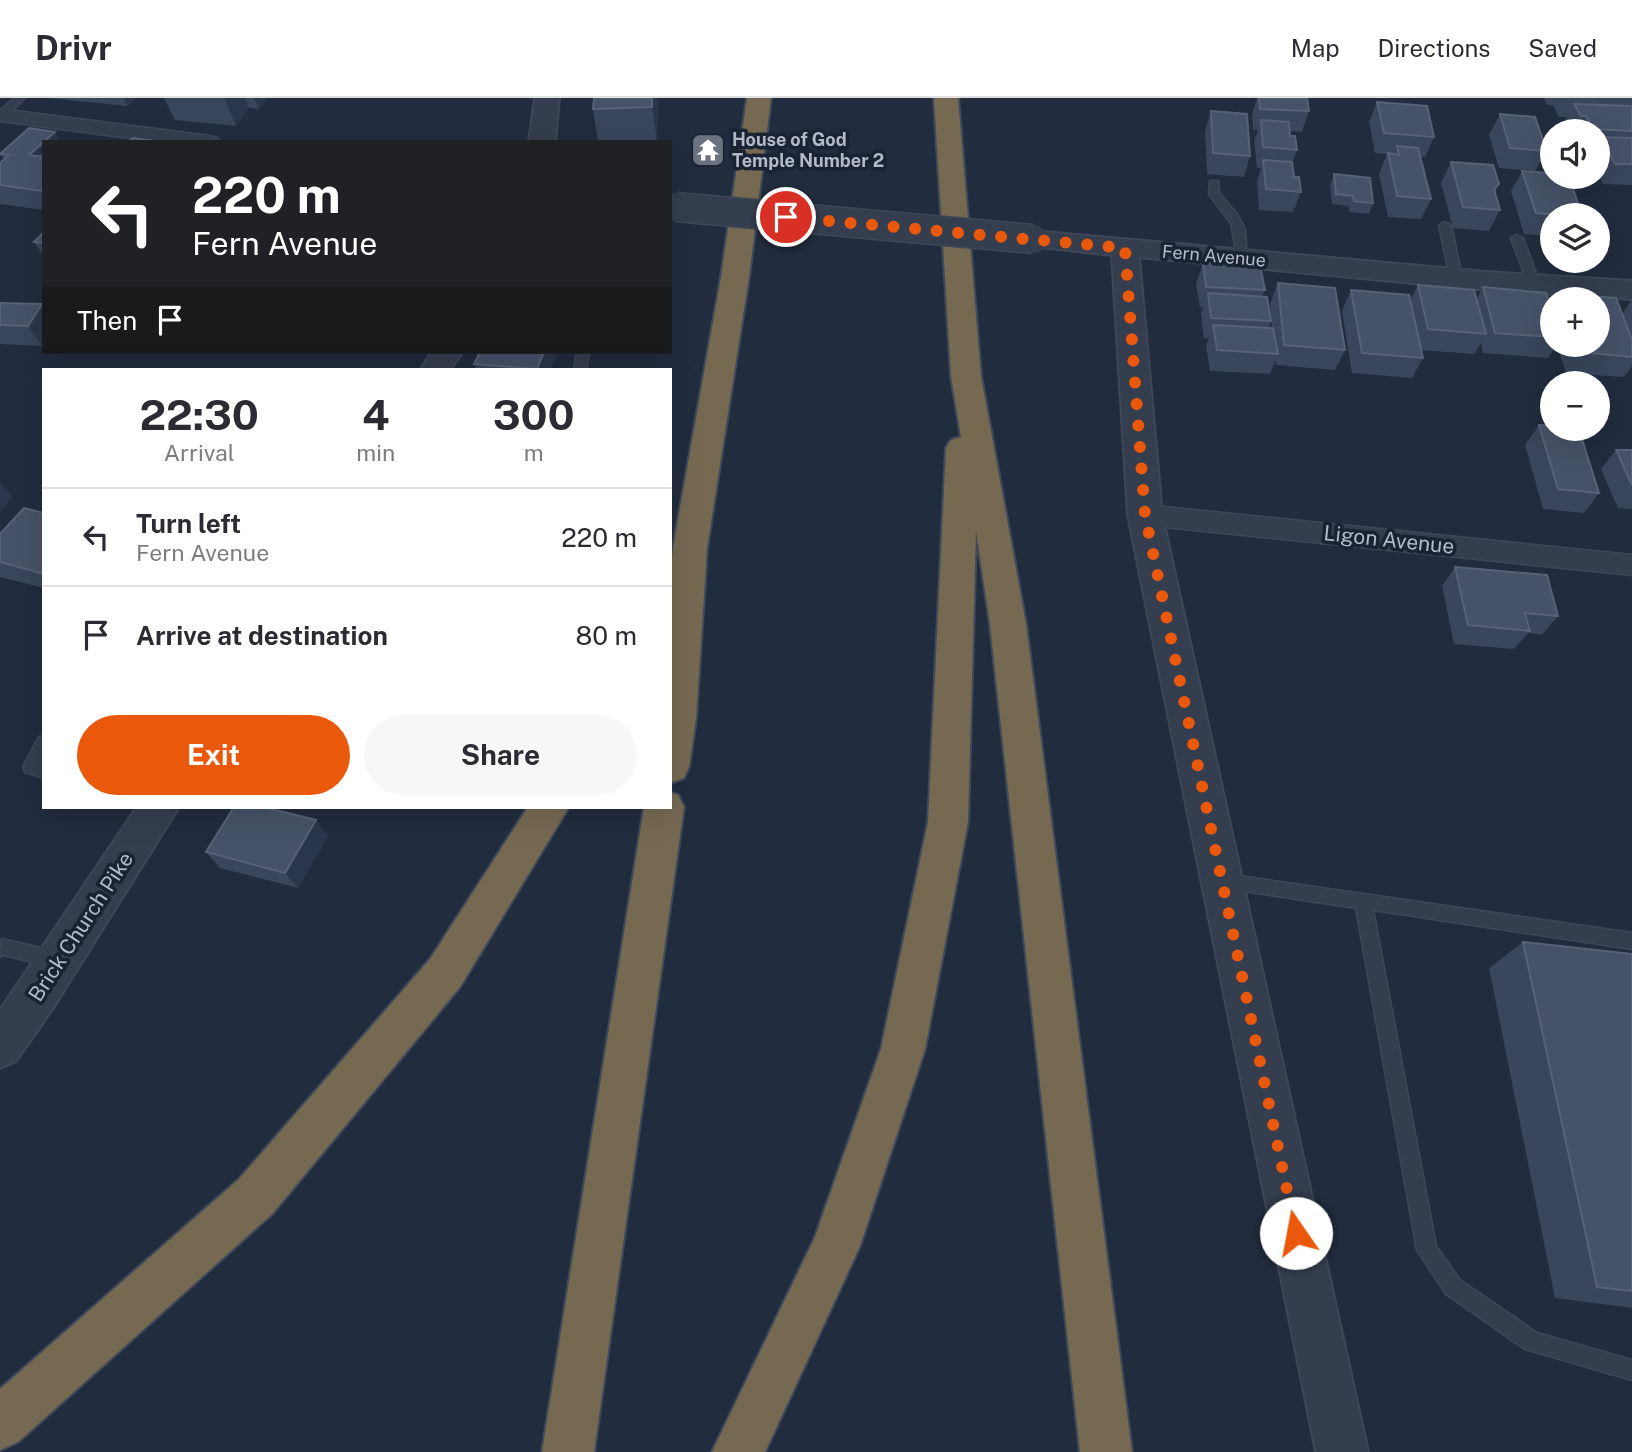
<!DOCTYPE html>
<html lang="en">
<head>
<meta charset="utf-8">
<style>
  :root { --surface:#fff; --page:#f7f7f7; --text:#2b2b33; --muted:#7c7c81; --line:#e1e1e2; --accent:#ea580c }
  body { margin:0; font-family:"Public Sans",sans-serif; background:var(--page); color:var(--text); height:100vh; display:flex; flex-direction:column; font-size:26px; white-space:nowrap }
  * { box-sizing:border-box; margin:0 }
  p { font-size:23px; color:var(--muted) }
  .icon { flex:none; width:38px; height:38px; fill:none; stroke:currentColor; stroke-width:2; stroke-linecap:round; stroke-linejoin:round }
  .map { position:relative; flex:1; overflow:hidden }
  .side { position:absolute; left:42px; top:270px; width:630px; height:441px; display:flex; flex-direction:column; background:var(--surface); border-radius:0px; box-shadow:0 7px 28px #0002 }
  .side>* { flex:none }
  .top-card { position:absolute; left:42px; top:42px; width:630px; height:214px; border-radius:0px; box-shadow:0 7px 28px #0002; background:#202124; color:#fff; overflow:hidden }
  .tools { position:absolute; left:1540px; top:21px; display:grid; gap:14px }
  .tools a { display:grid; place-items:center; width:70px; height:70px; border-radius:50%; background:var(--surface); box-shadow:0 7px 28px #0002; font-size:35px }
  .pin { position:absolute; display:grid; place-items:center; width:60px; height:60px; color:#fff; margin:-30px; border:4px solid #fff; border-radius:50%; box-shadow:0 2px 7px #0007 }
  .me { position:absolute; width:77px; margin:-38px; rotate:348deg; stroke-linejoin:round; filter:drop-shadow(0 0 5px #0008) }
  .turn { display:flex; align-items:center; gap:24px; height:147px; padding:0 35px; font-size:32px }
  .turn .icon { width:91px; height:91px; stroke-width:2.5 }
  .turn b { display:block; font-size:49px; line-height:60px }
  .then { display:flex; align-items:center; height:66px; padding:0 35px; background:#0003; gap:14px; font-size:26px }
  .eta { display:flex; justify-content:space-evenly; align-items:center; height:119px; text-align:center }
  .eta b { font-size:42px; font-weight:700; line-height:49px }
  .button { display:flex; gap:14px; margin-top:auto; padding:14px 35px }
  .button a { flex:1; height:80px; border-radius:42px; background:var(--accent); color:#fff; font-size:28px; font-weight:700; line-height:80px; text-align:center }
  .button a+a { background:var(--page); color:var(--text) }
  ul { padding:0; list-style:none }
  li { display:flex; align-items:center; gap:21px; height:98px; padding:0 35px; border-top:2px solid var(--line) }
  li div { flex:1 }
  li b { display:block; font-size:26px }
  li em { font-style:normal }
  header { display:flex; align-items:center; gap:42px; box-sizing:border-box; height:98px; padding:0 35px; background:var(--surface); border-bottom:2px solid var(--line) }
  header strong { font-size:33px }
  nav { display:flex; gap:38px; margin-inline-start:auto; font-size:24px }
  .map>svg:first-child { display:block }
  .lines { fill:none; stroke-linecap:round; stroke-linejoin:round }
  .service-casing { stroke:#3e4757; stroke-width:3 }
  .minor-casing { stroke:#3e4757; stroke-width:3 }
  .tertiary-casing { stroke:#3e4757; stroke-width:4 }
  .motorway-casing { stroke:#404959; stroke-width:4 }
  .service { fill:#353e4e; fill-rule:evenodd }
  .minor { fill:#353e4e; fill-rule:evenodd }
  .tertiary { fill:#353e4e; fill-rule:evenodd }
  .motorway { fill:#756952; fill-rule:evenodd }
  .tertiary-bridge-casing { stroke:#3e4757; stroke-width:31; stroke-linecap:butt }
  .tertiary-bridge { stroke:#353e4e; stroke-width:28 }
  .wall { fill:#39465b }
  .shaded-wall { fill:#2a364b }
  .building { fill:#465267; stroke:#576277; stroke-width:2 }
  .route { stroke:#ea580c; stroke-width:12; stroke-dasharray:0 21.6 }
  .labels { text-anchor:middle; stroke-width:7; stroke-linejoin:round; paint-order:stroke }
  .far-poi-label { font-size:18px; font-weight:bold; fill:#b1b9ca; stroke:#1a2333; text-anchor:start }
  .far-street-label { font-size:18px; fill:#b1b9ca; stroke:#1a2333 }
  .street-label { font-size:21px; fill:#b1b9ca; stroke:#1a2333 }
</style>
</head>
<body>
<header>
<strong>Drivr</strong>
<nav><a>Map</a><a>Directions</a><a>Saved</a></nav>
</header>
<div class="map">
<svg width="1632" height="1354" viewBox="0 0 1632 1354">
  <rect width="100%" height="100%" fill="#212c3e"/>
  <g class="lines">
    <g class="service-casing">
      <g id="service">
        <path d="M14 0H25L5 19 0 20V13Z"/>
        <path d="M1210 83H1218L1219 95 1237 116 1245 132 1247 162 1237 160 1231 125 1209 96Z"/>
        <path d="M1445 124 1451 127 1462 180 1456 184 1450 180 1439 127Z"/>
        <path d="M1517 137 1523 140 1540 186 1538 189H1530L1528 186 1511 140Z"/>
        <path d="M577 254H589L586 271H574Z"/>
        <path d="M44 638V660L41 665 44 666V680L25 674 23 669 39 639Z"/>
        <path d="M1225 776 1632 835V851L1373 812 1436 1148 1460 1182 1537 1235 1632 1262V1282L1525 1251 1446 1196 1417 1152 1356 810 1225 790 1219 788 1217 783 1219 778Z"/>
        <path d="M2 841 58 854 64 856 67 862 64 868 58 870 4 857 0 859Z"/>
      </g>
    </g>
    <g class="minor-casing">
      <g id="minor">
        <path d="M0 11 210 38 217 40 220 44H160L0 23Z"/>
        <path d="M1145 407 1632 457V477L1145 427 1135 424 1131 417 1135 410Z"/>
      </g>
    </g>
    <g class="tertiary-casing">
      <g id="tertiary">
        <path d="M535 0H559L555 44H529Z"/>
        <path d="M1033 133 1487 174 1632 183V201L1487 192 1139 159 1162 417 1368 1354H1316L1128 417 1112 157 1023 147 1019 141 1023 135Z"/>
        <path d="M432 254H462L451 271H421Z"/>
        <path d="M137 709H179L53 910 16 963 0 970V912Z"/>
      </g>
    </g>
    <g class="motorway-casing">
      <g id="motorway">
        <path d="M747 0H771L749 179 707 450 696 621 689 669 684 680 670 685V483L673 450 721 179Z"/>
        <path d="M934 0H958L981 278 1026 526 1132 1354H1080L990 526 976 433 968 724 925 951 860 1148 765 1354H712L815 1139 881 951 928 724 946 350 951 342 961 339 951 278Z"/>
        <path d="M670 694 678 697 684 709 594 1354H542L644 709H670Z"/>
        <path d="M528 709H569L460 889 273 1115 18 1344 0 1352V1291L239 1081 430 861Z"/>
      </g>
    </g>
    <use href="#service" class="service"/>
    <use href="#minor" class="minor"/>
    <use href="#tertiary" class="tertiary"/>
    <use href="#motorway" class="motorway"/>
    <g class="tertiary-bridge-casing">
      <path id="tertiary-bridge" d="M676 109 1033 141"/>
    </g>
    <use href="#tertiary-bridge" class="tertiary-bridge"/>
  </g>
  <g class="wall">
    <path d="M48 0H135L127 8Z"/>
    <path d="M164 0H267L259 11 249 10 236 28 175 22Z"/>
    <path d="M658 0 657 44H598L593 11Z"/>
    <path d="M1257 0H1307L1309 13 1302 34 1290 33V38L1297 52 1292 66 1294 79 1301 94 1293 114 1259 112 1257 83 1261 70H1257L1254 43 1258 32H1253L1252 16Z"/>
    <path d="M1544 0H1632V87L1603 86 1598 77V33H1566L1563 26 1567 19H1559L1553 7H1547Z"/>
    <path d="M1377 4 1434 39 1425 59H1421L1431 101 1421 121 1388 119 1379 76 1387 56 1375 55 1369 24Z"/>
    <path d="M1211 13 1250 58 1244 79 1207 76 1205 33Z"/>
    <path d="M1500 16 1547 53 1535 73 1499 70 1489 37Z"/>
    <path d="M55 34 60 44H44V112L0 106V65L4 62 0 56Z"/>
    <path d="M1451 64 1499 86 1495 94 1500 112 1489 133 1453 130 1441 85Z"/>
    <path d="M1522 73 1554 84 1552 138 1524 136 1511 93Z"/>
    <path d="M1334 76 1373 105 1369 116 1349 114V108L1332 106 1330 87Z"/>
    <path d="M44 134V159L34 144Z"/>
    <path d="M1203 165 1265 192 1262 198 1271 223 1269 230H1272L1270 206 1278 185 1345 252 1335 272 1276 267V262L1270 276 1210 273 1206 247 1209 240H1204L1201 216 1203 209H1200L1196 186Z"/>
    <path d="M1418 187 1477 201 1483 189 1551 209 1552 207V247H1557L1548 260 1483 255 1481 245 1474 256 1421 252 1423 260 1412 280 1352 275 1342 213 1351 192 1410 203Z"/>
    <path d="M1560 196 1616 200 1622 216 1632 202V268L1624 279 1566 275 1557 247H1598V201H1556Z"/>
    <path d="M0 205 42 206 44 209V246L42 248 0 246Z"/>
    <path d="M557 254 550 271H476L474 266Z"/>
    <path d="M1539 327 1568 340 1599 395 1584 415 1543 411 1525 347Z"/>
    <path d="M1616 352H1632V411L1618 410 1601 371Z"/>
    <path d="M44 415V490L0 479V436Z"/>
    <path d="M1455 469 1558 518 1542 537 1528 535 1514 551 1454 546 1442 488Z"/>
    <path d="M316 722 328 738 298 790 220 770 206 754Z"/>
    <path d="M1523 844 1632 856V1210L1555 1200 1489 870Z"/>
  </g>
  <g class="shaded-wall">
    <path d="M124 0H135L127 8Z"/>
    <path d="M224 0H245L249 10 236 28Z"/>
    <path d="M254 0H267L259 11Z"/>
    <path d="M652 0H658L657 44 652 9Z"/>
    <path d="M55 34 60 44H44Z"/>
    <path d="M44 44V76L29 57Z"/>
    <path d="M42 206 44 209V246L42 248 28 228Z"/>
    <path d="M544 254H557L550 271H537Z"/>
    <path d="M0 383 13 399 0 415Z"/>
    <path d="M316 722 328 738 298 790 285 775Z"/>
  </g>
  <g class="building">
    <path d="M594 0H652V9L593 11Z"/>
    <path d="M1259 0H1307L1309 13 1260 11Z"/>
    <path d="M1377 4 1427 8 1434 39 1384 35Z"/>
    <path d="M1574 6 1632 8V33L1593 31 1586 18H1581Z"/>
    <path d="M1211 13 1247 16 1250 58 1213 55Z"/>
    <path d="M1500 16 1535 19 1547 53 1510 50Z"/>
    <path d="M1261 22 1289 24 1290 38H1295L1297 52 1263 49Z"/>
    <path d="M29 30 55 34 29 57 44 59V91L42 93 0 87V65L9 57 0 56Z"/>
    <path d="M1598 39 1632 40V66H1615L1608 52H1602L1598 44Z"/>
    <path d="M133 40 163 44H129Z"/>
    <path d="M1397 48 1418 50 1431 101 1397 98 1388 55 1399 57Z"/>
    <path d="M1263 62 1292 64 1294 79H1299L1301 94 1266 91Z"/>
    <path d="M1451 64 1493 67 1499 86 1494 91 1500 112 1463 109Z"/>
    <path d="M1522 73 1551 75 1554 84 1571 85 1582 117H1559L1536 115Z"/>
    <path d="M1334 76 1370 80 1373 105 1354 103 1353 98 1336 96Z"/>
    <path d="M44 134V145L34 144Z"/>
    <path d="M1203 165 1260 168 1265 192 1206 189Z"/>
    <path d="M1278 185 1335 190 1345 252 1284 247Z"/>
    <path d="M1418 187 1474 192 1486 236 1428 231Z"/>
    <path d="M1483 189 1546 195 1552 213V239L1495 235Z"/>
    <path d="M1351 192 1409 197 1423 260 1362 255Z"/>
    <path d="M1208 195 1267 199 1271 223 1211 220Z"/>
    <path d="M1560 196 1616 200 1632 242V259L1579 254 1577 247H1598V201H1562Z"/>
    <path d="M0 205 42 206 28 228 0 227Z"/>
    <path d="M1213 227 1273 230 1278 256 1217 252Z"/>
    <path d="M480 254H544L537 271 474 266Z"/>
    <path d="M1539 327 1552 328V331H1565L1568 340 1582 341 1599 395 1558 391Z"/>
    <path d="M1616 352H1632V387Z"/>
    <path d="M24 410 44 415V476L0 464V436Z"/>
    <path d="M1455 469 1547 477 1558 518 1525 515 1530 533 1468 527Z"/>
    <path d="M234 709H263L316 722 285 775 206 754Z"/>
    <path d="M1523 844 1632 856V1193L1597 1189Z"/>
  </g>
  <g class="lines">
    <path class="route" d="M786 119 1125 150 1145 417 1296 1135"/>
  </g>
  <defs>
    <g id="temple-square" transform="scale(1.75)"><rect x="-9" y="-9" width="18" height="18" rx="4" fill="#6b7280" stroke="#1a2333"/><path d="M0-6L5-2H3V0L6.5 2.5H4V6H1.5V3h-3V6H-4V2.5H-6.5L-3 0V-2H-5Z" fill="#fff"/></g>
  </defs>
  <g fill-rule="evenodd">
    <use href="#temple-square" x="708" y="52"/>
  </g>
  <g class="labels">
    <g class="far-poi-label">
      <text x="732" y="48">House of God<tspan x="732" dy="21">Temple Number 2</tspan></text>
    </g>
    <g class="far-street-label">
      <text transform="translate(1214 158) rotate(5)" y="6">Fern Avenue</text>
    </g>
    <g class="street-label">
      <text transform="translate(1389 442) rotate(6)" y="7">Ligon Avenue</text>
      <text transform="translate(81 829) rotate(-57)" y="7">Brick Church Pike</text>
    </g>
  </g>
</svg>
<div class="tools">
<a><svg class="icon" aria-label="sound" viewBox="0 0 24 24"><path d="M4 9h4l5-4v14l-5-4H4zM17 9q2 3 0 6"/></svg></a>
<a><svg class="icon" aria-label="layers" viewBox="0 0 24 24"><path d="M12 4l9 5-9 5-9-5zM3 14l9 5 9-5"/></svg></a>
<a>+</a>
<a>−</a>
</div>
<div class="pin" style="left:786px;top:119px;background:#d93025"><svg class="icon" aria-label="arrive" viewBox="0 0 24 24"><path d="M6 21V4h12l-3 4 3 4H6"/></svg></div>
<svg class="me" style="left:1296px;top:1135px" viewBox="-20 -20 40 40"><circle r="19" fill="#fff"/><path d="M0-13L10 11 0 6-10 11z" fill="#ea580c"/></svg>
<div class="top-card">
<div class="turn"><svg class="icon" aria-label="left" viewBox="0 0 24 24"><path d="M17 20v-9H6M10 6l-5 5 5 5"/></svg><div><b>220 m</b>Fern Avenue</div></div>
<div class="then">Then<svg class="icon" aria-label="arrive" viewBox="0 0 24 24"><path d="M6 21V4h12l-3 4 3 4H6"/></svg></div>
</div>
<section class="side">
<div class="eta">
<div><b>22:30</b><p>Arrival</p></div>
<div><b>4</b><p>min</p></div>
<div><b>300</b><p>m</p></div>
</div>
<ul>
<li><svg class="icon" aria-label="left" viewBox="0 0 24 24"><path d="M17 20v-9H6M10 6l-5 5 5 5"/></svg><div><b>Turn left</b><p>Fern Avenue</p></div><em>220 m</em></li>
<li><svg class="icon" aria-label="arrive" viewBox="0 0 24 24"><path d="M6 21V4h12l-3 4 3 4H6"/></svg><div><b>Arrive at destination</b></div><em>80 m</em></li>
</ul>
<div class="button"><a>Exit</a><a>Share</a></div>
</section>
</div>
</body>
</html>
